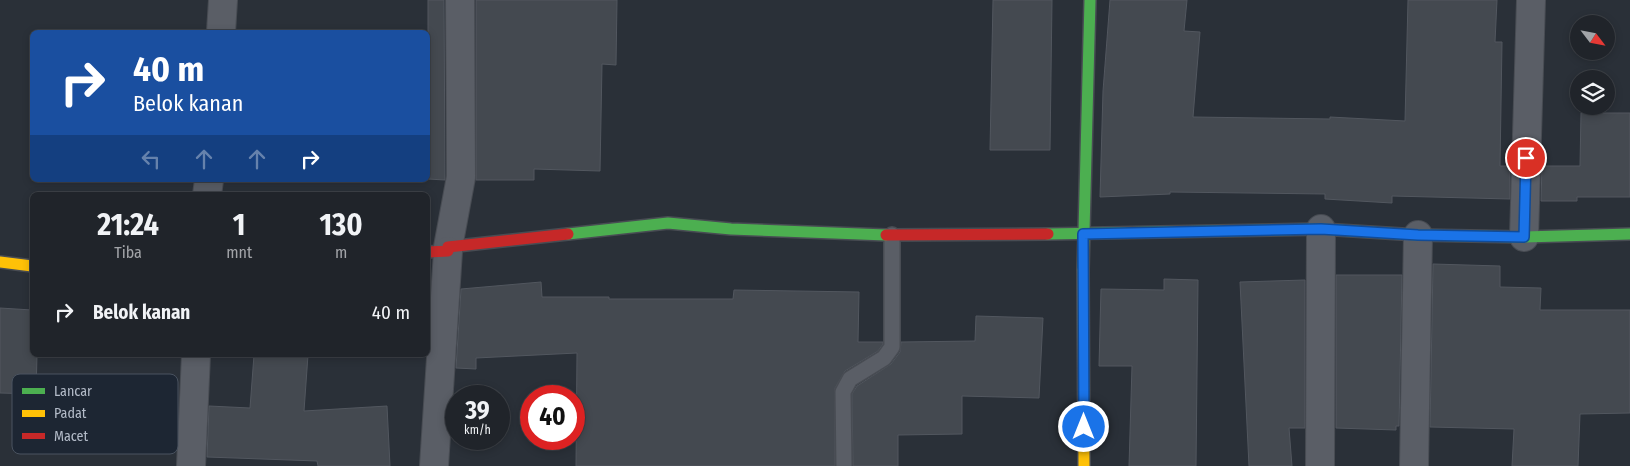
<!DOCTYPE html>
<html lang="id">
<head>
<meta charset="utf-8">
<style>
  :root { --surface:#20242a; --page:#2d3036; --text:#f1f3f6; --muted:#a2a4a8; --line:#3d4147 }
  body { margin:0; font-family:"Fira Sans Condensed",sans-serif; background:var(--page); color:var(--text); height:100vh; display:flex; flex-direction:column; font-size:19px; white-space:nowrap }
  * { box-sizing:border-box; margin:0 }
  p { font-size:16px; color:var(--muted) }
  .icon { flex:none; width:28px; height:28px; fill:none; stroke:currentColor; stroke-width:2; stroke-linecap:round; stroke-linejoin:round }
  .map { position:relative; flex:1; overflow:hidden }
  .sheet { position:absolute; left:30px; top:192px; width:400px; height:165px; display:flex; flex-direction:column; background:var(--surface); border-radius:8px; box-shadow:0 2px 8px #0003,0 0 0 1px var(--line) }
  .sheet>* { flex:none }
  .guide { position:absolute; left:30px; top:30px; width:400px; height:152px; border-radius:8px; box-shadow:0 2px 8px #0003,0 0 0 1px var(--line); background:#1a4fa0; color:#fff; overflow:hidden }
  .needle { width:32px; rotate:122deg }
  .fabs { position:absolute; left:1570px; top:15px; display:grid; gap:10px }
  .fabs a { display:grid; place-items:center; width:45px; height:45px; border-radius:50%; background:var(--surface); box-shadow:0 2px 8px #0003,0 0 0 1px var(--line); font-size:25px }
  .speed { position:absolute; left:445px; top:385px; display:flex; gap:10px; font-size:25px; font-weight:700; text-align:center }
  .speed>* { display:grid; place-content:center; width:65px; height:65px; border-radius:50%; background:var(--surface); box-shadow:0 2px 8px #0003,0 0 0 1px var(--line); line-height:1 }
  .speed small { font-size:12px; font-weight:400 }
  .speed .limit { border:8px solid #d22; background:#fff; color:#111 }
  .pin { position:absolute; display:grid; place-items:center; width:42px; height:42px; color:#fff; margin:-21px; border:2px solid #fff; border-radius:50%; box-shadow:0 1px 5px #0007 }
  .me { position:absolute; width:55px; margin:-28px; rotate:0deg; stroke-linejoin:round; filter:drop-shadow(0 0 4px #0008) }
  .turn { display:flex; align-items:center; gap:18px; height:105px; padding:0 20px; font-size:22px }
  .turn .icon { width:65px; height:65px; stroke-width:2.5 }
  .turn b { display:block; font-size:35px; line-height:42px }
  .lanes { display:flex; align-items:center; height:48px; padding:0 20px; background:#0003; justify-content:center; gap:25px; direction:ltr }
  .lanes .off { opacity:.35 }
  .eta { display:flex; justify-content:space-evenly; align-items:center; height:85px; text-align:center }
  .eta b { font-size:30px; font-weight:700; line-height:35px }
  ul { padding:0; list-style:none }
  li { display:flex; align-items:center; gap:15px; height:70px; padding:0 20px }
  li div { flex:1 }
  li b { display:block; font-size:19px }
  li em { font-style:normal }
  .map>svg:first-child { display:block }
  .building { fill:#444950; stroke:#52575f }
  .lines { fill:none; stroke-linecap:round; stroke-linejoin:round }
  .lane-casing { stroke:#484c53; stroke-width:18 }
  .street-casing { stroke:#484c53; stroke-width:30 }
  .fast-casing { stroke:#484c53; stroke-width:14 }
  .slow-casing { stroke:#484c53; stroke-width:14 }
  .jam-casing { stroke:#484c53; stroke-width:14 }
  .lane { stroke:#5a5e66; stroke-width:15 }
  .street { stroke:#5a5e66; stroke-width:28 }
  .fast { stroke:#4caf50; stroke-width:11 }
  .slow { stroke:#ffc107; stroke-width:11 }
  .jam { stroke:#c62828; stroke-width:11 }
  .route-casing { stroke:#114b97; stroke-width:12 }
  .route { stroke:#1a73e8; stroke-width:9 }
  .key { fill:#1d2633; stroke:#4a5360; stroke-width:1 }
  .key-label { font-size:14px; fill:#b4bcc9 }
</style>
</head>
<body>
<div class="map">
<svg width="1630" height="466" viewBox="0 0 1630 466">
  <rect width="100%" height="100%" fill="#2a3038"/>
  <g class="building">
    <path d="M428 0H444L445 180 428 179Z"/>
    <path d="M476 0H617L616 65 602 64 600 171 534 169V180H476Z"/>
    <path d="M993 0H1052L1050 150H990Z"/>
    <path d="M1110 0H1187L1184 31 1200 32 1193 117 1330 119V117L1405 121 1408 0H1497L1495 42H1502L1500 166H1510V199L1392 196V203L1325 199V194L1170 192V194L1100 197 1103 91Z"/>
    <path d="M1581 113H1630V197H1577V201H1541L1542 166H1580Z"/>
    <path d="M1433 264 1500 266V287L1541 288 1540 310H1630V413L1580 414 1578 466H1512L1514 429 1430 427Z"/>
    <path d="M1336 275H1402L1399 426H1396V430L1336 428Z"/>
    <path d="M1164 279 1198 280 1196 466H1129L1132 366H1099L1101 289 1164 290Z"/>
    <path d="M1305 280V428H1289L1292 466H1249L1240 282Z"/>
    <path d="M541 282 542 297H609V299H733L734 290 859 292 858 342H883V344L878 351 845 371 835 388V466H576L577 353 476 358V369L456 368 461 289Z"/>
    <path d="M0 308 32 310V355H37L36 394 0 393Z"/>
    <path d="M976 316 1043 318 1039 398 962 396V434L898 435V466H853L852 394 857 386 891 364 900 352 901 342 975 341Z"/>
    <path d="M254 355H308L304 411 387 406 390 466H318L317 461 207 457 209 406 250 408Z"/>
  </g>
  <g class="lines">
    <g class="lane-casing">
      <path id="lane" d="M844 466 843 392 850 379 884 358 892 347V235"/>
    </g>
    <g class="street-casing">
      <g id="street">
        <path d="M221 32 223 0"/>
        <path d="M207 195 209 180"/>
        <path d="M1524 237 1531 0"/>
        <path d="M448 247 461 177 460 0"/>
        <path d="M191 466 196 355"/>
        <path d="M434 466 448 251"/>
        <path d="M1320 466 1321 229"/>
        <path d="M1414 466 1418 235"/>
      </g>
    </g>
    <g class="fast-casing">
      <g id="fast">
        <path d="M568 234 668 223 731 229 886 235"/>
        <path d="M1048 234 1321 229 1418 235 1524 237 1630 234"/>
        <path d="M1083 270 1090 0"/>
      </g>
    </g>
    <g class="slow-casing">
      <g id="slow">
        <path d="M0 262 32 266"/>
        <path d="M1083 270 1084 466"/>
      </g>
    </g>
    <g class="jam-casing">
      <g id="jam">
        <path d="M886 235 1048 234"/>
        <path d="M428 252 448 251V247L568 234"/>
      </g>
    </g>
    <use href="#lane" class="lane"/>
    <use href="#street" class="street"/>
    <use href="#fast" class="fast"/>
    <use href="#slow" class="slow"/>
    <use href="#jam" class="jam"/>
  </g>
  <g class="lines">
    <g class="route-casing">
      <path id="route" d="M1084 427 1083 234 1321 229 1418 235 1524 237 1526 158"/>
    </g>
    <use href="#route" class="route"/>
  </g>
  <rect x="12" y="374" width="166" height="80" rx="8" class="key"/>
  <rect x="22" y="388" width="23" height="6" fill="#4caf50"/>
  <rect x="22" y="410" width="23" height="7" fill="#ffc107"/>
  <rect x="22" y="433" width="23" height="6" fill="#c62828"/>
  <g class="key-label">
    <text x="54" y="396">Lancar</text>
    <text x="54" y="418">Padat</text>
    <text x="54" y="441">Macet</text>
  </g>
</svg>
<div class="fabs">
<a><svg class="needle" viewBox="-14 -14 28 28"><path d="M0-13l5 13h-10z" fill="#e53935"/><path d="M0 13l5-13h-10z" fill="#a2a4a8"/></svg></a>
<a><svg class="icon" aria-label="layers" viewBox="0 0 24 24"><path d="M12 4l9 5-9 5-9-5zM3 14l9 5 9-5"/></svg></a>
</div>
<div class="speed"><div>39<small>km/h</small></div><div class="limit">40</div></div>
<div class="pin" style="left:1526px;top:158px;background:#d93025"><svg class="icon" aria-label="arrive" viewBox="0 0 24 24"><path d="M6 21V4h12l-3 4 3 4H6"/></svg></div>
<svg class="me" style="left:1084px;top:427px" viewBox="-20 -20 40 40"><circle r="17" fill="#1a73e8" stroke="#fff" stroke-width="3"/><path d="M0-11L8 9 0 5-8 9z" fill="#fff"/></svg>
<div class="guide">
<div class="turn"><svg class="icon" aria-label="right" viewBox="0 0 24 24"><path d="M7 20v-9h11M14 6l5 5-5 5"/></svg><div><b>40 m</b>Belok kanan</div></div>
<div class="lanes"><svg class="icon off" aria-label="left" viewBox="0 0 24 24"><path d="M17 20v-9H6M10 6l-5 5 5 5"/></svg><svg class="icon off" aria-label="ahead" viewBox="0 0 24 24"><path d="M12 20V5M6 11l6-6 6 6"/></svg><svg class="icon off" aria-label="ahead" viewBox="0 0 24 24"><path d="M12 20V5M6 11l6-6 6 6"/></svg><svg class="icon" aria-label="right" viewBox="0 0 24 24"><path d="M7 20v-9h11M14 6l5 5-5 5"/></svg></div>
</div>
<section class="sheet">
<div class="eta">
<div><b>21:24</b><p>Tiba</p></div>
<div><b>1</b><p>mnt</p></div>
<div><b>130</b><p>m</p></div>
</div>
<ul>
<li><svg class="icon" aria-label="right" viewBox="0 0 24 24"><path d="M7 20v-9h11M14 6l5 5-5 5"/></svg><div><b>Belok kanan</b></div><em>40 m</em></li>
</ul>
</section>
</div>
</body>
</html>
